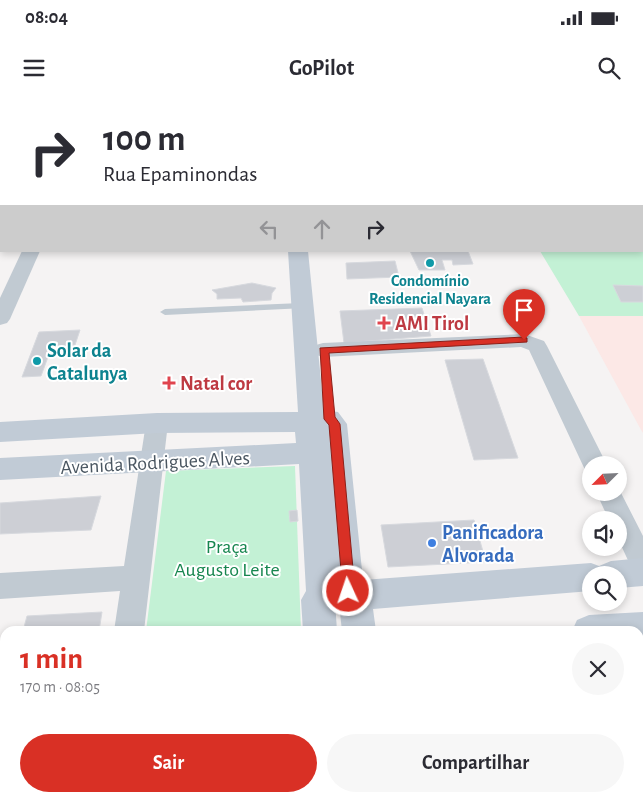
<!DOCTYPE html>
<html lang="pt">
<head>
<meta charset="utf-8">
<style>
  :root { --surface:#fff; --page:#f7f7f7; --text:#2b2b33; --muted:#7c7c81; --accent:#d93025 }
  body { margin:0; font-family:"Alegreya Sans",sans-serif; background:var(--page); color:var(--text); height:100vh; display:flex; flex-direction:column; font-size:19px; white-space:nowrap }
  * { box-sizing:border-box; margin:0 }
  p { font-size:16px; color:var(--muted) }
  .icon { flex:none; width:28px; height:28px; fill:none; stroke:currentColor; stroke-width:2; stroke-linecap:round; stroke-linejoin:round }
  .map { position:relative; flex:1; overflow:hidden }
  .drawer { position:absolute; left:0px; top:526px; width:644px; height:176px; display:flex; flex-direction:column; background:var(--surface); border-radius:15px 15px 0 0; box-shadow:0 2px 8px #0003 }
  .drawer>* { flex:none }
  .top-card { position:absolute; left:0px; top:0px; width:644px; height:152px; box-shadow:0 2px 8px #0003; background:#fff; color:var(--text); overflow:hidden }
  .needle { width:32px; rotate:246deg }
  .tools { position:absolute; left:582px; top:356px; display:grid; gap:10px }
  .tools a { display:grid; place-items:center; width:45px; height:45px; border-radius:50%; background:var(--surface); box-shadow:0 2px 8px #0003; font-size:25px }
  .pin { position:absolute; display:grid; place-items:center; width:42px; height:42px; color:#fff; margin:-51px -21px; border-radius:50% 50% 50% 0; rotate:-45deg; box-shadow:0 0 5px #0007 }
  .pin .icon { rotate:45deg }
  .me { position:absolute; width:55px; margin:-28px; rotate:357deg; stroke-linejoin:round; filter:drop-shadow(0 0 4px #0008) }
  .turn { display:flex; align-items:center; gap:18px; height:105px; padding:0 20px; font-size:22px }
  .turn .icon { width:65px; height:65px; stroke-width:2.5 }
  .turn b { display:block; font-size:35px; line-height:42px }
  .lanes { display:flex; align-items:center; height:48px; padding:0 20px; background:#0003; justify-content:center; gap:25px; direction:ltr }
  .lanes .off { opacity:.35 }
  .round { display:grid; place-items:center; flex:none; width:52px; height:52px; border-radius:26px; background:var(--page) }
  .overview { display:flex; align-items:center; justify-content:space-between; height:85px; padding:0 20px }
  h1 { font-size:30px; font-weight:700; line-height:38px; color:var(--accent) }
  .cta { display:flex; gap:10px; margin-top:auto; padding:10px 20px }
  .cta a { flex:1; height:58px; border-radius:30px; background:var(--accent); color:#fff; font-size:20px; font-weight:700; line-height:58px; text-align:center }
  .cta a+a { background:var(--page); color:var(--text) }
  .status { display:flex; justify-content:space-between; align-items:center; height:35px; padding:0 25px; background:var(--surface); direction:ltr }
  .status svg { height:14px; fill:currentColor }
  header { display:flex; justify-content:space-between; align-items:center; height:65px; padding:0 20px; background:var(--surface); font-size:22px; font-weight:700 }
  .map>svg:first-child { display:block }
  .medical { fill:#fce8e6 }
  .green { fill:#c3f1d5 }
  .building { fill:#cdcfd5; stroke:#d7d9de }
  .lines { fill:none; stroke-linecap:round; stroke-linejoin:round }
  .service { fill:#c1cad2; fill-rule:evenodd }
  .minor { fill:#c1cad2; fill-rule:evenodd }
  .secondary { fill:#c1cbd6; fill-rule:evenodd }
  .primary { fill:#b3c2d1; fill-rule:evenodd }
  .route { fill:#d93025; stroke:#8d1f18 }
  .culture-dot { fill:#0f9aa8; stroke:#fff; stroke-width:2 }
  .health-dot { fill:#e0444e; stroke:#fff; stroke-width:2 }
  .shop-dot { fill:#3f7fe0; stroke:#fff; stroke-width:2 }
  .labels { text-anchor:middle; stroke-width:4; stroke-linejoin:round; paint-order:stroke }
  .far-culture-label { font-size:16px; font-weight:bold; fill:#0d838f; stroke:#fff }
  .health-label { font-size:20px; font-weight:bold; fill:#be3a42; stroke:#fff; text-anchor:start }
  .culture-label { font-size:20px; font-weight:bold; fill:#0d838f; stroke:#fff; text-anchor:start }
  .street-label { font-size:20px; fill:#4a5661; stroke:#fff }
  .shop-label { font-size:20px; font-weight:bold; fill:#366cbe; stroke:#fff; text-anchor:start }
  .park-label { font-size:20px; fill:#17864f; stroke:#fff }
</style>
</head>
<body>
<div class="status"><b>08:04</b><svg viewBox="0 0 49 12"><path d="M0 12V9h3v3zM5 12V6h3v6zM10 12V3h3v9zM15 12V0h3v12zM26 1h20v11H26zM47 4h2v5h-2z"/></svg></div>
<header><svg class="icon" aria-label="menu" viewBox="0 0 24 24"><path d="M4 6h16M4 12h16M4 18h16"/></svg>GoPilot<svg class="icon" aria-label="search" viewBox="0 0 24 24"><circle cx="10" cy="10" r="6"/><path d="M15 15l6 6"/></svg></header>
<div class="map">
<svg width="643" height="702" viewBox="0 0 643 702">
  <rect width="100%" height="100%" fill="#f5f3f3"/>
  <path class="medical" d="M579 216H643V333L640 328Z"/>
  <g class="green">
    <path d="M643 9V216H579L540 151H642Z"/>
    <path d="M295 366 301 531H146L166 371Z"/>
    <path d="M125 698H307V702H124Z"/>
  </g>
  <g class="building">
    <path d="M410 151H468L473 164 453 165 452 160H442L445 170H419Z"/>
    <path d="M395 161 399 177 347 179 346 163Z"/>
    <path d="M252 183 276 188 272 193 271 200 243 202 241 198 217 199V194L212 190Z"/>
    <path d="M613 185 643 186V202H621Z"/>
    <path d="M422 208 431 236 344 243 340 211Z"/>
    <path d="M80 230 75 245 52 246 41 276 22 277 39 232Z"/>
    <path d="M483 259 518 358 474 360 445 260Z"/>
    <path d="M101 396 91 430 0 434V403Z"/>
    <path d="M297 410 298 421 290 422 289 411Z"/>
    <path d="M474 420 486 462 388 467 381 425Z"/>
    <path d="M102 512 99 531H23L27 516Z"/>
    <path d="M639 559H643V592L639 582Z"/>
  </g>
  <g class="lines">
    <g class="service">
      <path d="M471 0H478V1H472Z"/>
      <path d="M483 0H490V1H484Z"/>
      <path d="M301 203 306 206 305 208 165 215 160 212 165 209Z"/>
    </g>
    <g class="minor">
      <path d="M22 151H40L10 219 7 223 0 225V198Z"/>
      <path d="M524 234 544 241 547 246 607 365H591V373L586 372 529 250 521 247 323 257 316 255 313 250 316 245 323 243Z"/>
      <path d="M157 315 165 317 168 323 144 531H114L120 491 0 499V473L124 466 146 323 149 317Z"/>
      <path d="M619 389 643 436V475L633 471 619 441V420H609L596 392H619Z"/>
      <path d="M639 602 643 603V645L639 644Z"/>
      <rect x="0" y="605" width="5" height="32"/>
      <path d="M91 698H127L126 702H90Z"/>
    </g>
    <g class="secondary">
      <rect x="295" y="0" width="14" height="1"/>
      <rect x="0" y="92" width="1" height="10"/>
      <path d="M288 151H308L324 310 338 312 347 324 363 480 591 463 599 466 611 461 643 458V486L619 488V475H591V491L373 509 376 531H342L339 504 335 501 337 531H303L301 500 306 491 299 364 0 380V358L296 343 295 332 157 333 0 342V322L157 313 298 312Z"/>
      <path d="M643 512V544H639V531H572L577 520 589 515Z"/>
      <rect x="312" y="698" width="40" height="4"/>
      <path d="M353 698H393L394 702H354Z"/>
    </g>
    <g class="primary">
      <path d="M7 0H58L6 1Z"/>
      <path d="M332 0H397L331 1Z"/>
    </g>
  </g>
  <path class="route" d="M524 237 527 238V242L329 253 335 317 340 324 355 491 353 495 348 497 343 495 329 325 324 319 320 248Z"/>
  <g class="culture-dot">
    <circle cx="430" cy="163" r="5"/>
    <circle cx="37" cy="261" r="5"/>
  </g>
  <g class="health-dot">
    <path d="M381.5 215.5h5v5h5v5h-5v5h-5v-5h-5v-5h5z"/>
    <path d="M166.5 275.5h5v5h5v5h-5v5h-5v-5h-5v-5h5z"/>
  </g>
  <circle class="shop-dot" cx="432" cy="443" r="5"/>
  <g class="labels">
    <g class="far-culture-label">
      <text x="430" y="186">Condomínio<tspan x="430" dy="18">Residencial Nayara</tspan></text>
    </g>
    <g class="health-label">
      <text x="395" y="230">AMI Tirol</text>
      <text x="180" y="290">Natal cor</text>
    </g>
    <g class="culture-label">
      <text x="47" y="257">Solar da<tspan x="47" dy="23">Catalunya</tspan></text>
    </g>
    <g class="street-label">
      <text transform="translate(155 362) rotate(-3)" y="7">Avenida Rodrigues Alves</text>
    </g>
    <g class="shop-label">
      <text x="442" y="439">Panificadora<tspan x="442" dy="23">Alvorada</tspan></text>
    </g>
    <g class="park-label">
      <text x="227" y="453">Praça<tspan x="227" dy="23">Augusto Leite</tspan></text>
    </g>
  </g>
</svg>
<div class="tools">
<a><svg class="needle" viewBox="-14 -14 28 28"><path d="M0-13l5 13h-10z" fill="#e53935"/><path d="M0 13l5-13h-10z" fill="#7c7c81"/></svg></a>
<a><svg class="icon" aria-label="sound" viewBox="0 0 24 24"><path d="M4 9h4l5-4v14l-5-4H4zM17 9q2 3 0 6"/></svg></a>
<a><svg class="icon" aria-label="search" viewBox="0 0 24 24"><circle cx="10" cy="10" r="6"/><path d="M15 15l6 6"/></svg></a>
</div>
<div class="pin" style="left:524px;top:240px;background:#d93025"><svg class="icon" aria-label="arrive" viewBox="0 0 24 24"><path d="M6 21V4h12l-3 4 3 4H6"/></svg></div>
<svg class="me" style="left:348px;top:491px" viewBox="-20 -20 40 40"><circle r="17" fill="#d93025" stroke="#fff" stroke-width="3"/><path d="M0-11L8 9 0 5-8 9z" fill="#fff"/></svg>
<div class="top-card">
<div class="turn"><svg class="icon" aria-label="right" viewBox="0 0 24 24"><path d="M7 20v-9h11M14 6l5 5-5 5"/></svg><div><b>100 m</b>Rua Epaminondas</div></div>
<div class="lanes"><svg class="icon off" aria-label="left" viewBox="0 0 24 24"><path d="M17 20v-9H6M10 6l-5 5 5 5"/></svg><svg class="icon off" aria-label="ahead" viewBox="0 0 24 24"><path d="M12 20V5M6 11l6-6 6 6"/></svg><svg class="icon" aria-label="right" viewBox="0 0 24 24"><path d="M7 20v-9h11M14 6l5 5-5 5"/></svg></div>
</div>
<section class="drawer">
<div class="overview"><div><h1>1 min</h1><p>170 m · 08:05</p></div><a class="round"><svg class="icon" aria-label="close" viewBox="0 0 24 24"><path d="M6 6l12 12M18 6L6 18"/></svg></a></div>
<div class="cta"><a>Sair</a><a>Compartilhar</a></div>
</section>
</div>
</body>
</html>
